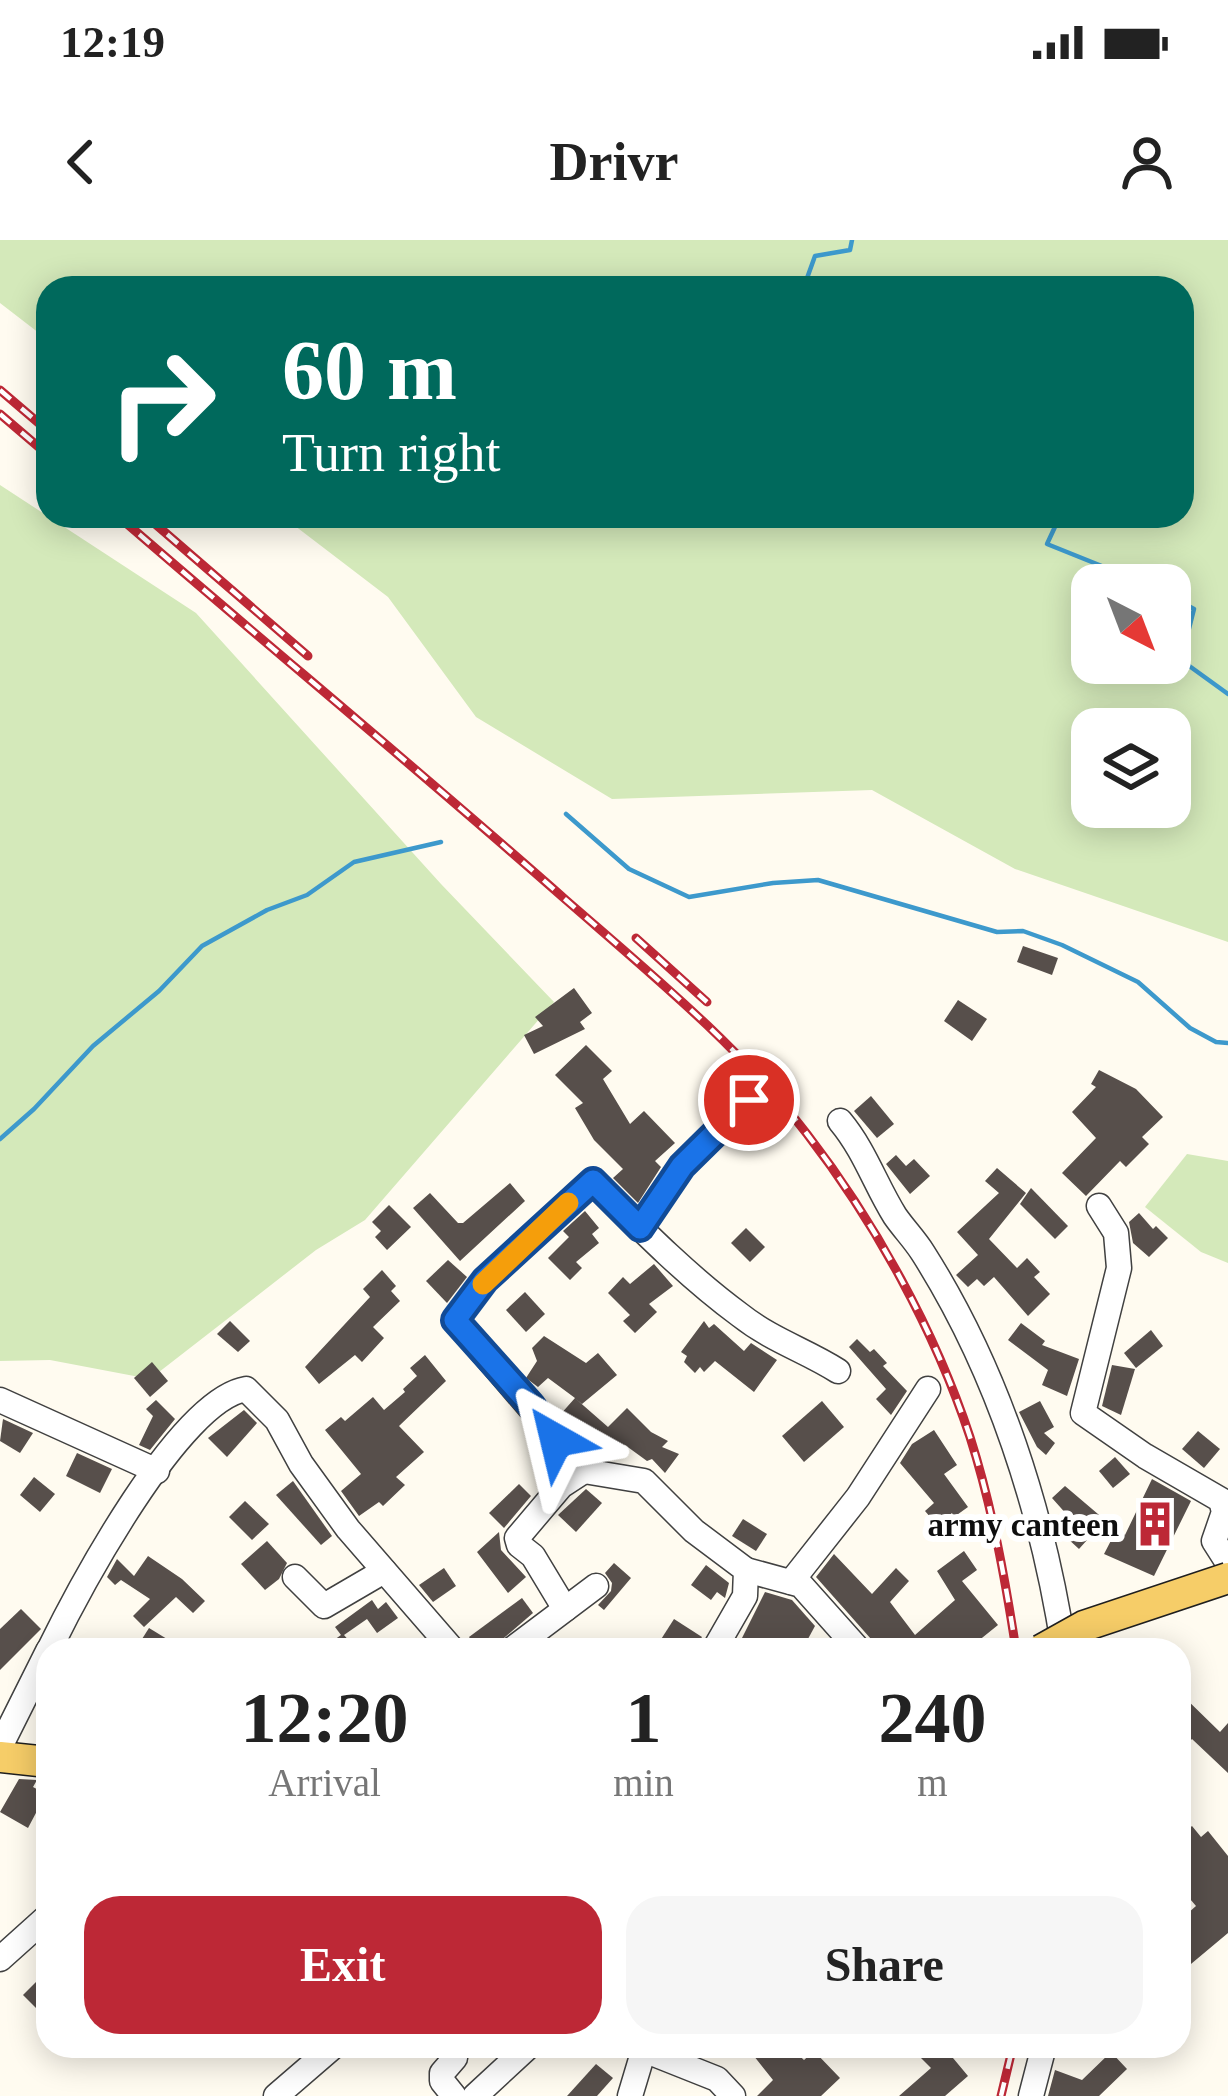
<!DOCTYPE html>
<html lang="en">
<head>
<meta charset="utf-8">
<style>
  :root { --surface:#fff; --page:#f6f6f6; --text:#222; --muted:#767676; --accent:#bd2836 }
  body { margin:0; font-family:"Times New Roman",serif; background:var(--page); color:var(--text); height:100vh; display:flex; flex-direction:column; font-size:45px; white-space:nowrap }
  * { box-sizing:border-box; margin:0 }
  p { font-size:39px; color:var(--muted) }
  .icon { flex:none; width:66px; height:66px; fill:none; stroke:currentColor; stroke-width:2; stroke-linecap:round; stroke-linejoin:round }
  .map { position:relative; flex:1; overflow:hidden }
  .sheet { position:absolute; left:36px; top:1398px; width:1155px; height:420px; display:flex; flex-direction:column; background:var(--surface); border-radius:36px; box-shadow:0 6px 30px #0003 }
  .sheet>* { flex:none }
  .banner { position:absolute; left:36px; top:36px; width:1158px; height:252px; border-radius:36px; box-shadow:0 6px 30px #0003; background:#00695c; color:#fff; overflow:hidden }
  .needle { width:78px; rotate:138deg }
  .controls { position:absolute; left:1071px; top:324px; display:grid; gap:24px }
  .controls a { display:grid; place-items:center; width:120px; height:120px; border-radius:24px; background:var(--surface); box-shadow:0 6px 30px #0003; font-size:60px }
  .pin { position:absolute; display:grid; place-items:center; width:102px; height:102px; color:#fff; margin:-51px; border:6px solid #fff; border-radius:50%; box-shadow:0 3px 12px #0007 }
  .me { position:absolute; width:132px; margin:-66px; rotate:323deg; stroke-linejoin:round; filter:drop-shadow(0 0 9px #0008) }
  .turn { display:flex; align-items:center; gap:42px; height:252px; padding:0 48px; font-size:54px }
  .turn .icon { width:156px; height:156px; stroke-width:2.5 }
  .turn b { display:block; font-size:84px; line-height:102px }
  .eta { display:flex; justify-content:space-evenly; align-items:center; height:204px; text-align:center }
  .eta b { font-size:72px; font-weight:800; line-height:84px }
  .cta { display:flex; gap:24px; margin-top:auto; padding:24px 48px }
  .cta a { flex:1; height:138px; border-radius:36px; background:var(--accent); color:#fff; font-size:48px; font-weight:800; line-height:138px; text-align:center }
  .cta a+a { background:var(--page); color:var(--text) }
  .status { display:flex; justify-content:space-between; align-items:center; height:84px; padding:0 60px; background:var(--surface); direction:ltr }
  .status svg { height:33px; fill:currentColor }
  header { display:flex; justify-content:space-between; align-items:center; height:156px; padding:0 48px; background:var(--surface); font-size:54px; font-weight:800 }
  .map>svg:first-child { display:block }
  .green { fill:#d4e9ba; fill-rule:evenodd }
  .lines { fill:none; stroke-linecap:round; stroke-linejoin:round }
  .stream { stroke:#3d99cc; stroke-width:4.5 }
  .building { fill:#574f4b }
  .minor-casing { stroke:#414141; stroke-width:27 }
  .major-casing { stroke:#1f1f1f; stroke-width:33 }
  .minor { stroke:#fff; stroke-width:24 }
  .major { stroke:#f6cd68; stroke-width:30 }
  .rail-casing { stroke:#bd2836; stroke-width:9 }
  .rail { stroke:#fff; stroke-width:4.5; stroke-dasharray:14; stroke-linecap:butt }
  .major-bridge-casing { stroke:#1f1f1f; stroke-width:33; stroke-linecap:butt }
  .major-bridge { stroke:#f6cd68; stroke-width:30 }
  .route-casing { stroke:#114b97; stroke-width:30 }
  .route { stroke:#1a73e8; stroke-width:21 }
  .slow { stroke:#f59e0b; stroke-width:21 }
  .labels { text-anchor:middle; stroke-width:12; stroke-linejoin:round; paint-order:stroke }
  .poi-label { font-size:33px; font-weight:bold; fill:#0e0e0e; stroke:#fff; text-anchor:end }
</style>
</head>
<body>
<div class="status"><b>12:19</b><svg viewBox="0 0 49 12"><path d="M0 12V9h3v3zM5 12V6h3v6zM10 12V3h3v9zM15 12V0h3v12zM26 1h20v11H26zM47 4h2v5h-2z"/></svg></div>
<header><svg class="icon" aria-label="back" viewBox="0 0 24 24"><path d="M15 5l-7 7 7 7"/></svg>Drivr<svg class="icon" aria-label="person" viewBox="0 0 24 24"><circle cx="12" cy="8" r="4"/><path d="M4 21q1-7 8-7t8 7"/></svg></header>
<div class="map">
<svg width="1228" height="1856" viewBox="0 0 1228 1856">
  <rect width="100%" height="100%" fill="#fffbf0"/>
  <g class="green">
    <path d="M0 0H1228V702L1015 629 872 550 612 559 476 477 388 357 282 276H1182V48H48V100L0 63ZM1092 345H1170V423H1092ZM1092 489H1170V567H1092Z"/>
    <path d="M0 245 196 373 441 644 554 762 365 980 316 1010 150 1139 50 1120 0 1121Z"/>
    <path d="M1187 914 1228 921V1023L1201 1012 1145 967Z"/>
  </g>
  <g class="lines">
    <g class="stream">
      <path d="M808 48 806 41 815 16 850 10 852 0"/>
      <path d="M1060 276 1047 304 1149 345"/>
      <path d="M1170 356 1194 369 1181 420 1228 454"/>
      <path d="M566 574 629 629 689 657 773 643 818 640 997 692 1023 691 1062 705 1138 742 1190 788 1216 802 1228 803"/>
      <path d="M0 899 34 869 93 806 159 751 202 706 267 670 307 655 354 622 441 602"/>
    </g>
  </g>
  <g class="building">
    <path d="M1023 706 1058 718 1052 735 1017 722Z"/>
    <path d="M574 748 592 773 580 782 585 789 534 814 524 795 543 786 535 777Z"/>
    <path d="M958 760 987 779 972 801 944 781Z"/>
    <path d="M586 805 612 831 603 839 630 884 644 871 675 903 655 921 661 927 638 963 613 938 623 929 594 900 575 868 583 863 555 835Z"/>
    <path d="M1099 830 1136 849 1163 877 1142 897 1149 904 1126 927 1120 921 1086 956 1062 933 1096 898 1072 872 1096 847 1091 844Z"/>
    <path d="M871 856 894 884 877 898 854 871Z"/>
    <path d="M896 915 906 926 914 919 930 936 910 954 886 924Z"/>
    <path d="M997 928 1026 953 989 999 1017 1028 1027 1018 1040 1032 1034 1037 1050 1054 1028 1076 994 1037 984 1046 977 1039 968 1047 956 1035 978 1015 957 992 999 953 985 941Z"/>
    <path d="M510 943 525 961 460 1021 413 968 430 953 458 983H463Z"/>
    <path d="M1031 948 1068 986 1055 999 1020 964Z"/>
    <path d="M389 965 411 987 387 1010 375 997 381 991 372 982Z"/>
    <path d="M585 971 599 988 592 994 599 1003 576 1022 582 1028 570 1040 548 1018 569 997 563 991Z"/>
    <path d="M1139 973 1153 989 1156 986 1168 998 1149 1017 1133 1003 1129 982Z"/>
    <path d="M746 988 765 1007 750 1022 731 1003Z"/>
    <path d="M448 1020 467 1037 447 1063 426 1041Z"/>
    <path d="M654 1024 673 1046 649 1064 657 1072 635 1093 623 1081 630 1075 608 1053 623 1037 630 1044Z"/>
    <path d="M382 1030 396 1046 391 1051 400 1061 373 1087 384 1098 362 1122 355 1115 319 1144 305 1127 370 1057 363 1049Z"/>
    <path d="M525 1052 545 1074 526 1092 506 1070Z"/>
    <path d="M230 1081 250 1101 238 1112 217 1094Z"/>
    <path d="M704 1081 709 1088 714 1084 744 1111 751 1103 777 1120 754 1152 715 1121 704 1132 700 1127 695 1133 684 1122 687 1116 681 1112Z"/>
    <path d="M1021 1083 1045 1101 1042 1105 1079 1119 1067 1156 1042 1145 1048 1130 1008 1100Z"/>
    <path d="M1151 1090 1163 1106 1136 1128 1124 1113Z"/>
    <path d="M544 1096 586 1123 598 1113 617 1135 582 1164 576 1159 608 1187 627 1168 651 1192 668 1201 662 1207 679 1214 665 1233 652 1219 647 1221 625 1205 608 1218 593 1216 559 1176 575 1158 548 1138 538 1147 526 1138 537 1121 532 1108Z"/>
    <path d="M857 1099 870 1112 874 1109 887 1123 883 1126 907 1151 891 1175 876 1159 886 1149 849 1107Z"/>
    <path d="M425 1115 446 1141 399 1186 424 1212 396 1237 405 1245 383 1266 379 1262 359 1276 341 1251 361 1234 325 1190 341 1177 345 1181 373 1157 384 1170 405 1152 403 1149 417 1136 410 1128Z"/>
    <path d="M152 1122 168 1141 150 1157 134 1138Z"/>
    <path d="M1112 1125 1135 1129 1121 1175 1102 1166Z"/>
    <path d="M156 1160 175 1179 150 1210 139 1205 153 1176 146 1169Z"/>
    <path d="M822 1161 844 1187 804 1222 782 1196Z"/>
    <path d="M1040 1161 1054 1187 1044 1193 1055 1203 1046 1215 1037 1207 1019 1172Z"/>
    <path d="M244 1170 257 1183 227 1217 208 1198Z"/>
    <path d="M3 1179 33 1193 20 1213 0 1201Z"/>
    <path d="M934 1190 957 1225 944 1234 968 1267 954 1277 952 1273 937 1285 925 1271 934 1263 900 1223 912 1204Z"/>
    <path d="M1198 1191 1220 1209 1204 1228 1182 1209Z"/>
    <path d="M77 1213 112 1229 100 1253 66 1236Z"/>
    <path d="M1115 1217 1130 1234 1113 1248 1099 1231Z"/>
    <path d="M34 1237 55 1254 40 1272 20 1255Z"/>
    <path d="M1152 1239 1191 1261 1154 1336 1104 1314 1117 1289 1125 1295Z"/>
    <path d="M293 1241 332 1296 321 1305 276 1255Z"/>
    <path d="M519 1244 531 1256 504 1288 489 1273Z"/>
    <path d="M1065 1246 1105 1280 1079 1309 1067 1298 1077 1286 1052 1258Z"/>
    <path d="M586 1249 602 1263 576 1292 558 1275Z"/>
    <path d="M245 1261 269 1284 252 1300 229 1277Z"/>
    <path d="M743 1279 767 1294 756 1311 732 1296Z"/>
    <path d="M499 1292 501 1310 526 1337 508 1353 477 1312Z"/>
    <path d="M267 1301 287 1323 279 1339 265 1350 241 1324Z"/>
    <path d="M964 1311 977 1330 962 1341 998 1385 967 1410H875L871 1399 816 1337 834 1314 872 1354 896 1328 909 1341 890 1362 915 1395 955 1360 937 1331Z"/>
    <path d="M148 1316 182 1339 205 1361 193 1373 176 1357 144 1387 133 1376 150 1359 121 1340 115 1345 107 1337 117 1319 134 1336Z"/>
    <path d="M614 1323 631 1338 604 1370 598 1365 611 1351 612 1343 605 1333Z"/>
    <path d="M706 1325 729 1343 725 1358 717 1352 711 1360 691 1345Z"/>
    <path d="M444 1328 456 1346 433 1362 419 1345Z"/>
    <path d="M765 1352 792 1360 815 1386 802 1410H736Z"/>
    <path d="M522 1358 533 1373 490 1410H478L469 1397Z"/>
    <path d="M372 1360 378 1369 386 1362 398 1378 377 1393 367 1379 344 1395 357 1410H320L341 1395 335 1387Z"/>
    <path d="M21 1369 41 1389 0 1430V1389Z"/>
    <path d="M674 1379 702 1397 694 1410H667L658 1404Z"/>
    <path d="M149 1388 185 1410H135Z"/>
    <path d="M1179 1452 1220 1492 1228 1483V1533L1192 1499 1188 1503 1179 1494Z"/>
    <path d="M19 1539 37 1540 33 1547 46 1554 28 1588 0 1572Z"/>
    <path d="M1192 1586 1201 1597 1208 1591 1228 1616V1693L1179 1734V1681L1196 1666 1179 1646V1597Z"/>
    <path d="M48 1730V1762L39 1771 23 1755Z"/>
    <path d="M746 1806H789L804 1820 814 1811 840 1838 821 1856H757L773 1840Z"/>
    <path d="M909 1806H943L968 1836 945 1856H899L931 1828Z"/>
    <path d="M1111 1812 1127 1829 1099 1856H1048L1055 1830 1082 1840Z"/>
    <path d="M596 1824 613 1838 597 1856H567Z"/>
  </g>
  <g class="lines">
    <g class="minor-casing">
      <g id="minor">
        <path d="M840 881C865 911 875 944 895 976 904 989 915 1000 923 1013 998 1131 1043 1272 1064 1410"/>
        <path d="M1099 966 1116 993 1119 1028 1083 1173 1145 1216 1221 1260 1224 1272 1214 1301 1228 1323"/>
        <path d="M641 988 682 926 749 859"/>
        <path d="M0 1160 157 1231"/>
        <path d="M584 1231 644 1241 694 1291 746 1330 745 1356 714 1410"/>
        <path d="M746 1330 801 1345 859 1410"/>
        <path d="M295 1337 324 1366 384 1331"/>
        <path d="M791 1342 858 1257 928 1149"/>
        <path d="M565 1369 533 1316 519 1305 517 1298 561 1246 584 1231 455 1080 485 1040 593 941C639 987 687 1036 740 1075 773 1101 805 1110 838 1131"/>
        <path d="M49 1410C79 1349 179 1160 246 1149L277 1180 301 1224 348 1289 453 1410"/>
        <path d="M511 1410 596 1346"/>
        <path d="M0 1507 48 1411"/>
        <path d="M0 1719 48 1676"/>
        <path d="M446 1806 455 1818 442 1833V1841L454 1856"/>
        <path d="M644 1810 717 1839 733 1856"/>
        <path d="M276 1856 334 1806"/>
        <path d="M475 1856 529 1806"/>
        <path d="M630 1856 645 1806"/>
        <path d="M1031 1856 1044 1806"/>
      </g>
    </g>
    <g class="major-casing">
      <path id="major" d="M0 1517 48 1522"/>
    </g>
    <use href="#minor" class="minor"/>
    <use href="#major" class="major"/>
    <g class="rail-casing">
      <g id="rail">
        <path d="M0 150 48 191"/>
        <path d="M0 174 48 215"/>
        <path d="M118 276C267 405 419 530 566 660 651 734 738 805 807 894 875 982 935 1091 970 1197 992 1266 1005 1338 1016 1410"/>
        <path d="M146 276 308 416"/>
        <path d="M636 698 707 762"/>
        <path d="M1001 1856 1013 1806"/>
      </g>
    </g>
    <use href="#rail" class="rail"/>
    <g class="major-bridge-casing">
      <path id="major-bridge" d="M1041 1410 1084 1386 1228 1338"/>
    </g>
    <use href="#major-bridge" class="major-bridge"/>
  </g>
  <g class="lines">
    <g class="route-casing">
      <path id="route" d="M556 1200 531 1165 455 1080 485 1040 593 941 640 988 682 926 749 860"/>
    </g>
    <use href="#route" class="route"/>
    <path class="slow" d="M483 1044 568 963"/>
  </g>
  <defs>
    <g id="building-bare" transform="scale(3.6)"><path d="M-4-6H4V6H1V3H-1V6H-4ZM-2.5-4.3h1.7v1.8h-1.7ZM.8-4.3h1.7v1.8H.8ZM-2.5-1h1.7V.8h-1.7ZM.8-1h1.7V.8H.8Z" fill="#bd2836" stroke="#fff" stroke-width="2.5" paint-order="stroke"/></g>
  </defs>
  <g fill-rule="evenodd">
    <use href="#building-bare" x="1155" y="1284"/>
  </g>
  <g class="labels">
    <g class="poi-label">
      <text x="1119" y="1296">army canteen</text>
    </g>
  </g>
</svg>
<div class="controls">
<a><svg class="needle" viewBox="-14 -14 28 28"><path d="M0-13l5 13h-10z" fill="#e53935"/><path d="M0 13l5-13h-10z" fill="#767676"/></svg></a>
<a><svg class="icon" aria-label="layers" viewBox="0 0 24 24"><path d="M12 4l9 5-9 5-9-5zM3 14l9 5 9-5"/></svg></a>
</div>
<div class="pin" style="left:749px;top:860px;background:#d93025"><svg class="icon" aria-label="arrive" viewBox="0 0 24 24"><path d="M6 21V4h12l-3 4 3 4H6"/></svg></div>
<svg class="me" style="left:556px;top:1200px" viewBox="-20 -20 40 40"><path d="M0-17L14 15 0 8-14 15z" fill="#1a73e8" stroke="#fff" stroke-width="4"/></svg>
<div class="banner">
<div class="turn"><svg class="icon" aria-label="right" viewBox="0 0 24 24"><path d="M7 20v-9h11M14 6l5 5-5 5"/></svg><div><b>60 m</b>Turn right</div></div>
</div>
<section class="sheet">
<div class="eta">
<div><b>12:20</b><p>Arrival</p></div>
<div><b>1</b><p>min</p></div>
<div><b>240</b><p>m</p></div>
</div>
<div class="cta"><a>Exit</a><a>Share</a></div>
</section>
</div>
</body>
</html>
